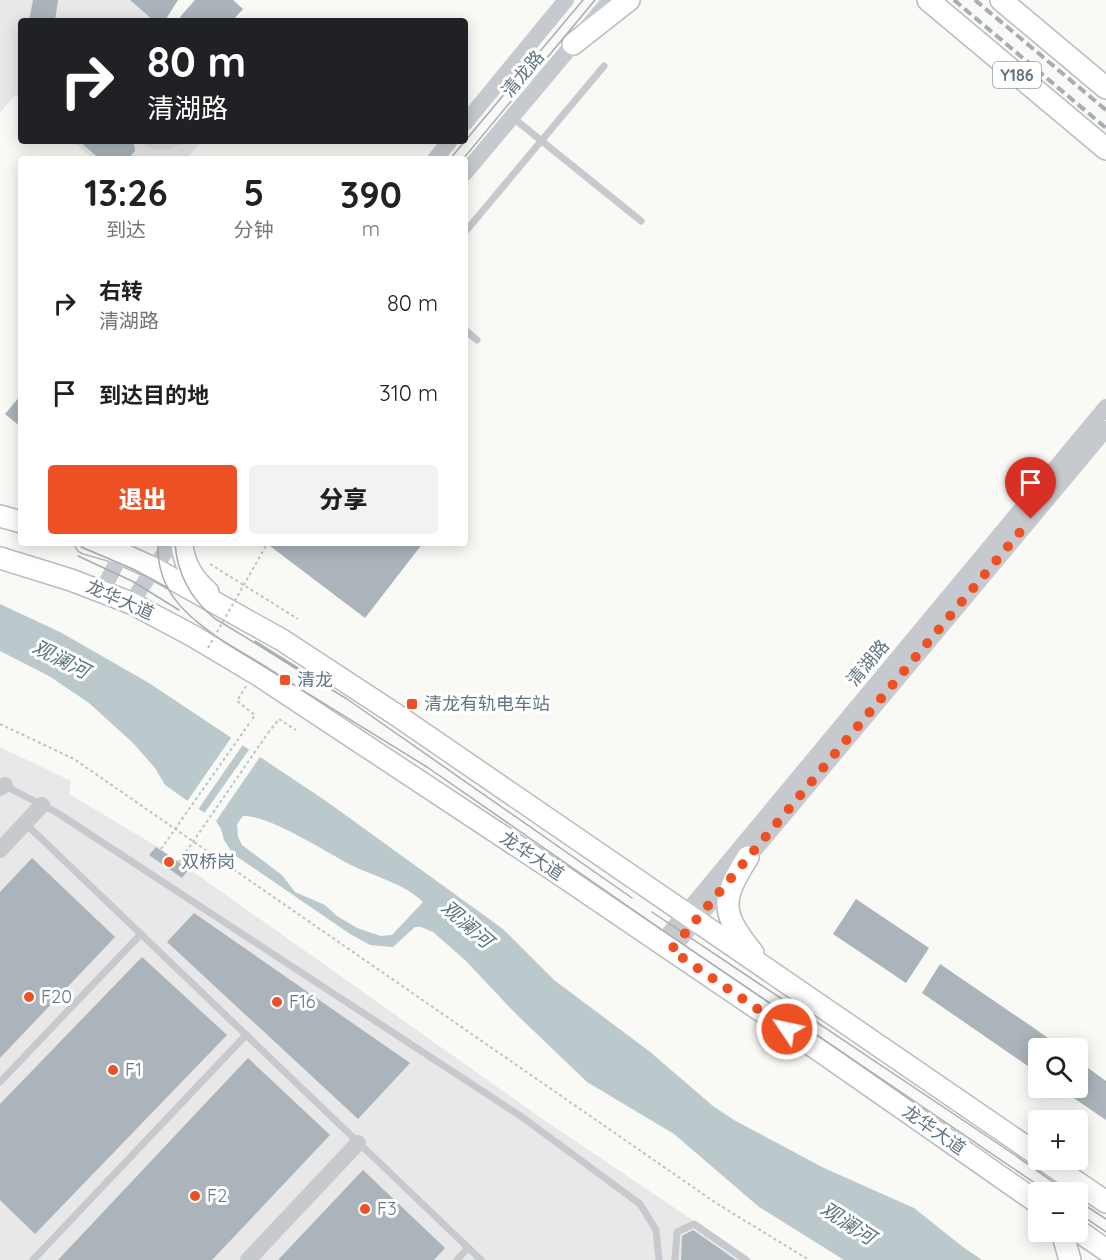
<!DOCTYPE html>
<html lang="zh">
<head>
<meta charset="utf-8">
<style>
  :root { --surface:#fff; --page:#f2f2f2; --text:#202124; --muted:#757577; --accent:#ec5023 }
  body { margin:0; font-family:Quicksand,"Noto Sans SC",sans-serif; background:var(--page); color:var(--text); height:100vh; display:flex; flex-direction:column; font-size:22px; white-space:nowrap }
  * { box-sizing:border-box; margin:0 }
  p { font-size:20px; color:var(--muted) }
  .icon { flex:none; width:33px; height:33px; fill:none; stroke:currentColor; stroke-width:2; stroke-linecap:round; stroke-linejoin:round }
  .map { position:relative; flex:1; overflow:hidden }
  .panel { position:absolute; left:18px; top:156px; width:450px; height:390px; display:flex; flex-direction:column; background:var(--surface); border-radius:6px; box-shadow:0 3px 15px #0003 }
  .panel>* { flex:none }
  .guide { position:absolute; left:18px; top:18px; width:450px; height:126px; border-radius:6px; box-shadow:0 3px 15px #0003; background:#202124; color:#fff; overflow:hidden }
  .tools { position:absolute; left:1028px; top:1038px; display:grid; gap:12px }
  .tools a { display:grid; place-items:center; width:60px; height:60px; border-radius:6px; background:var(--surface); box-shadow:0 3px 15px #0003; font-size:30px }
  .pin { position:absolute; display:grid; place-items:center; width:51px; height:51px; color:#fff; margin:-62px -26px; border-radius:50% 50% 50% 0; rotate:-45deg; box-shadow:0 0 6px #0007 }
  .pin .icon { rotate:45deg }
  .me { position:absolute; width:66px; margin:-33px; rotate:304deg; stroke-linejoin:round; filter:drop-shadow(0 0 4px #0008) }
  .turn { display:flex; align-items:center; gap:21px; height:126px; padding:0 30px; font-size:27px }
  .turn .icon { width:78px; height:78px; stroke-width:2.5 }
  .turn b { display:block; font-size:42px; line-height:51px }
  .eta { display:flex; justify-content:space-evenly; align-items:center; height:102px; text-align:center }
  .eta b { font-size:36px; font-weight:800; line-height:42px }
  .cta { display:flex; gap:12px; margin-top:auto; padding:12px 30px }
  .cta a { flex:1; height:69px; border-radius:6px; background:var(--accent); color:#fff; font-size:24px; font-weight:800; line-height:69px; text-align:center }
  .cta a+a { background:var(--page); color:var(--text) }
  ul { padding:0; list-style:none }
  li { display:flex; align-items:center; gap:18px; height:90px; padding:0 30px }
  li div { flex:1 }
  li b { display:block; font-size:22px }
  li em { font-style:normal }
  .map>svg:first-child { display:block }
  .built { fill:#e7e8e7 }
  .green { fill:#dae1d7 }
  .water { fill:#bcc9cc; fill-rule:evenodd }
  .pier { fill:#f9f9f6 }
  .building { fill:#aab4ba }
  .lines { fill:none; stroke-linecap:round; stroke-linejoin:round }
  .primary-casing { stroke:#b7bcc0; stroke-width:24 }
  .path { stroke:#bfc2c4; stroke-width:2; stroke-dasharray:3 3; stroke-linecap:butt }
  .service { stroke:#c6cace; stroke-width:7 }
  .tertiary { stroke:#c6cace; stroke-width:16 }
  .primary { stroke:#fff; stroke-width:21 }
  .tram { stroke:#a6adb3; stroke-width:1.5 }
  .rail { stroke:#a6adb3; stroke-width:4; stroke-dasharray:9 4.5; stroke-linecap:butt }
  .path-bridge { stroke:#bfc2c4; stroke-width:2; stroke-dasharray:3 3; stroke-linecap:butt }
  .route { stroke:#ec5023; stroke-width:10; stroke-dasharray:0 18 }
  .poi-dot { fill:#ec5023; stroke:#fff; stroke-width:2 }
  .labels { text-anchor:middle; stroke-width:6; stroke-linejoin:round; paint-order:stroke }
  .shield { fill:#fff; stroke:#919ea8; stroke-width:1.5 }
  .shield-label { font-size:16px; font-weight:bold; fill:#627583 }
  .street-label { font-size:18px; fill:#627583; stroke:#fff }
  .poi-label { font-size:18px; fill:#627583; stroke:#fff; text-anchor:start }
  .water-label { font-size:20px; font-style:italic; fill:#5e757c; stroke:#fff }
</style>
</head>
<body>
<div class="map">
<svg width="1106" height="1260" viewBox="0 0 1106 1260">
  <rect width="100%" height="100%" fill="#f9f9f6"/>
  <g class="built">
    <path d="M0 0H139L165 21H21V99L15 95 0 113Z"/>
    <path d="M72 141H201L187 159H94Z"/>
    <path d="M0 747 71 781 69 794 161 849 544 1120 752 1260H0Z"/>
  </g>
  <path class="green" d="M139 141H184C169 152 154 153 139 141Z"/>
  <path class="water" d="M0 604 60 632 149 683 326 801 503 929 554 980 649 1051 713 1106 734 1120 824 1168 914 1208 963 1247 982 1260H844L759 1207 674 1134 587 1082 515 1013 465 960 433 932 421 927H415L393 947 370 945 350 934 233 854 224 840 221 829 216 821 165 785 155 768 134 744 89 703 49 676 0 651ZM243 816C270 815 327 853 353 866 376 877 405 884 423 902L392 935 381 936 357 928 337 916 325 905 295 892 282 875 242 845 238 837 237 824Z"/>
  <g class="pier">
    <path d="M233 735 244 743 197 811 186 803Z"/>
    <path d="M251 747 262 754 214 824 203 815Z"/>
  </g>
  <g class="building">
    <path d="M33 0H58L55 21H29Z"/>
    <path d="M130 0H178L166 19 160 21 153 20Z"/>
    <path d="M195 0H233L243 9 232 21H185L180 17Z"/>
    <path d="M79 141H130L134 145 135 151 128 159H100Z"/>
    <path d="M21 395V427L5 414Z"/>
    <path d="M266 543H423L365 618Z"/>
    <path d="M255 640 330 687 328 690 254 643Z"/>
    <path d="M156 847 189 869 182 878 149 855Z"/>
    <path d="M32 858 115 937 0 1058V892Z"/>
    <path d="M856 899 929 948 906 983 833 934Z"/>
    <path d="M194 913 410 1063 358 1119 167 942Z"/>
    <path d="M142 957 227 1035 35 1234 0 1200V1104Z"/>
    <path d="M940 964 1031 1026 1062 1048H1038V1073L922 993Z"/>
    <path d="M248 1058 330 1135 212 1260H58Z"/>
    <path d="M1077 1060 1106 1081V1120L1059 1088H1077Z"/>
    <path d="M363 1170 445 1248 434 1260H278Z"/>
    <path d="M693 1230 736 1260H681L682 1236Z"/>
  </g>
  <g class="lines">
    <g class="primary-casing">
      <g id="primary">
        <path d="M928 0 1106 149"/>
        <path d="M1001 0 1106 88"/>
        <path d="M573 44 629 0"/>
        <path d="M0 516 21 522"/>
        <path d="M86 543 120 553 153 568 282 640 395 714 1038 1155"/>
        <path d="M182 543C183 563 193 579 208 592"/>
        <path d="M0 558 71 580 131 603 193 636 260 676 555 871 826 1055 1038 1203"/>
        <path d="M748 857C720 901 721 913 753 953"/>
        <path d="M1044 1160 1106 1202"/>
        <path d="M1077 1230 1106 1250"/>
        <path d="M1062 1232 1070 1260"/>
      </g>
    </g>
    <g class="path">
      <path d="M210 564 298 619"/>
      <path d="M246 686 237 701 255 715 251 721"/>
      <path d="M0 724 74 759 716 1203 809 1260"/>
      <path d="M268 733 279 719 296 730"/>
    </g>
    <g class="service">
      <path d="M512 117 641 221"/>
      <path d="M465 232 604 66"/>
      <path d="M465 330 477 340"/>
      <path d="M5 786 56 812 522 1117 640 1204 656 1230 659 1260"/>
      <path d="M26 824 481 1260"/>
      <path d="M0 1082 141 934"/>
      <path d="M33 1260 246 1035"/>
      <path d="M457 1260 468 1248"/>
      <path d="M675 1260 677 1232 694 1224 746 1260"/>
    </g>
    <g class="tertiary">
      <path d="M465 123 566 0"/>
      <path d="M435 159 450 141"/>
      <path d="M465 173 610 0"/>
      <path d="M102 591 127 543"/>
      <path d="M131 603 171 543"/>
      <path d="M0 788 5 785"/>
      <path d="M0 850 42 805"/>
      <path d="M661 943 1106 407"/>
      <path d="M671 950 1106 429"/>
      <path d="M248 1260 358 1143"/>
    </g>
    <use href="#primary" class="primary"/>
    <g class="tram">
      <path d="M450 159 583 0"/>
      <path d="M463 159 595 0"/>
      <path d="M158 543C156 592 187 616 224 642L427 767 668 934 1048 1192"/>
      <path d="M175 543C177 574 190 598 214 618L347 699 632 898"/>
      <path d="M81 547 133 569 168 588"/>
      <path d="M78 556 132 581 179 610"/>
      <path d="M652 912 1015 1155 1067 1192"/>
      <path d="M1077 1200 1106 1219"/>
      <path d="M1077 1212 1106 1232"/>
    </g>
    <g class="rail">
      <path d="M954 0 1106 128"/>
      <path d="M975 0 1106 110"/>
    </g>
    <g class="path-bridge">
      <path d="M208 648 267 544"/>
      <path d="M161 849 251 721"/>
      <path d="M179 862 268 733"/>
    </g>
  </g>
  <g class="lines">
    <path class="route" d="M787 1029 671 950 1031 519"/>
  </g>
  <g class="poi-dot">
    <rect x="279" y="674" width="12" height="12" rx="3"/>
    <rect x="406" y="698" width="12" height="12" rx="3"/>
    <circle cx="169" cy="862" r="6"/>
    <circle cx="29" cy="997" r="6"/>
    <circle cx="277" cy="1002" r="6"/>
    <circle cx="113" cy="1070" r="6"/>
    <circle cx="195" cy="1196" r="6"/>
    <circle cx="365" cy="1209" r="6"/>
  </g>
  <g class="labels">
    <rect class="shield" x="993" y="62" width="48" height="26" rx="4.5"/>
    <g class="shield-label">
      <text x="1017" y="81">Y186</text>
    </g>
    <g class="street-label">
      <text transform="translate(523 74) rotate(-50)" y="6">清龙路</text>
      <text transform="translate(120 600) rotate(24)" y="6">龙华大道</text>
      <text transform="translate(868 663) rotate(-50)" y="6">清湖路</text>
      <text transform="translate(532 856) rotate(34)" y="6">龙华大道</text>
      <text transform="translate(934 1130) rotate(35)" y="6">龙华大道</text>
    </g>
    <g class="poi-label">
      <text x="297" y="686">清龙</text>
      <text x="424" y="710">清龙有轨电车站</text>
      <text x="181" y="868">双桥岗</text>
      <text x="41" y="1003">F20</text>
      <text x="289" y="1008">F16</text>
      <text x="125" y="1076">F1</text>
      <text x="207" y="1202">F2</text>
      <text x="377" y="1215">F3</text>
    </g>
    <g class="water-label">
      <text transform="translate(61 659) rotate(27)" y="7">观澜河</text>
      <text transform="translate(467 924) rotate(41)" y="7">观澜河</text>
      <text transform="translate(848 1223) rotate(33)" y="7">观澜河</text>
    </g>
  </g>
</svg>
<div class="tools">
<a><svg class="icon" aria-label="search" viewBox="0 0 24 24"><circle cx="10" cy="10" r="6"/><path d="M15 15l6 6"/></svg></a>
<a>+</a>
<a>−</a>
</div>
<div class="pin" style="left:1031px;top:519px;background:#d93025"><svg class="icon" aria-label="arrive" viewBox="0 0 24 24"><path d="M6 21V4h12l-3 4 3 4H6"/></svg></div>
<svg class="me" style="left:787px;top:1029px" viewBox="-20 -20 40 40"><circle r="17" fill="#ec5023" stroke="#fff" stroke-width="3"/><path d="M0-11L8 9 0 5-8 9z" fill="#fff"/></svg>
<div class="guide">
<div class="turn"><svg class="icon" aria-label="right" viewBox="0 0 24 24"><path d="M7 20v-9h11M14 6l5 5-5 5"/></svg><div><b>80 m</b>清湖路</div></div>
</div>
<section class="panel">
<div class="eta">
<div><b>13:26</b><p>到达</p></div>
<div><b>5</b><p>分钟</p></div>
<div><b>390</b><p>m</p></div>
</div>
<ul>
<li><svg class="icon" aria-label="right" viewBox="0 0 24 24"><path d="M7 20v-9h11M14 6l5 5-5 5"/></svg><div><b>右转</b><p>清湖路</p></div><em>80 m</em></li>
<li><svg class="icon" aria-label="arrive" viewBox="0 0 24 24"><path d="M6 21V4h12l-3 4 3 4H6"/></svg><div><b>到达目的地</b></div><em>310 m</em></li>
</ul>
<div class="cta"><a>退出</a><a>分享</a></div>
</section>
</div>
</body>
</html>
